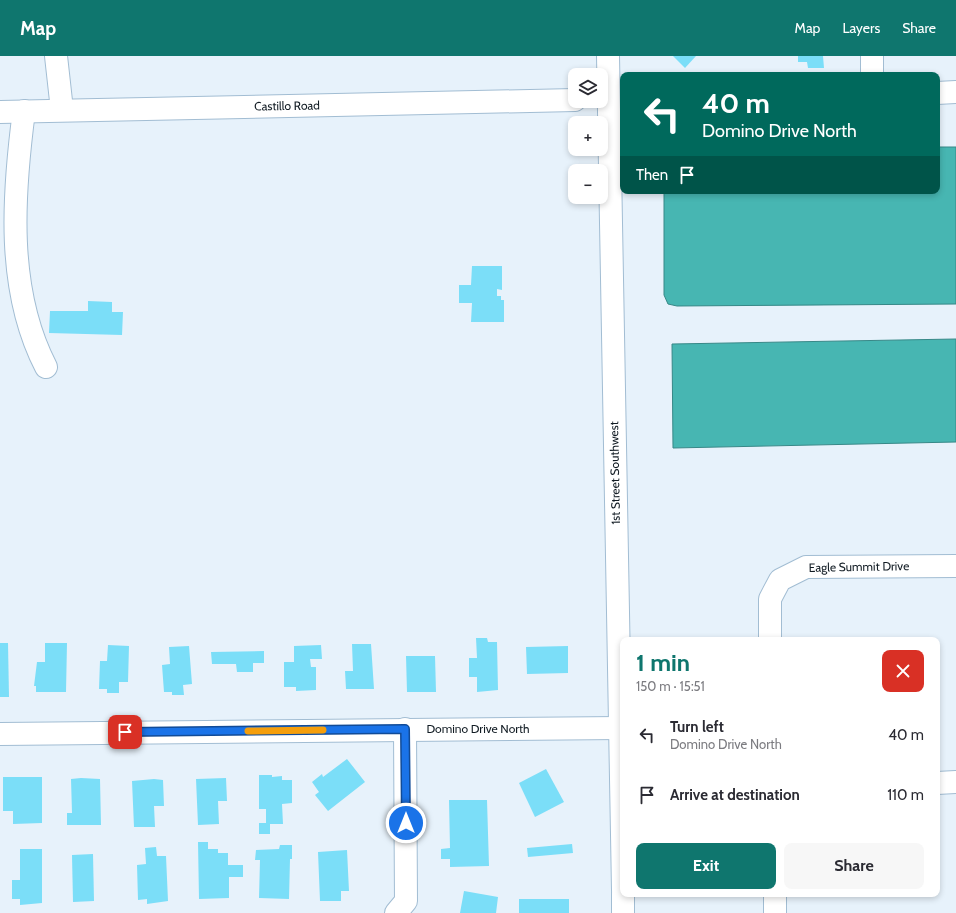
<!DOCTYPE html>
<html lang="en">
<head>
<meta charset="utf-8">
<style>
  :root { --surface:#fff; --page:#f7f7f7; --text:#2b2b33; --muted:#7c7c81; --accent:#0f766e }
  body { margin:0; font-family:Cabin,sans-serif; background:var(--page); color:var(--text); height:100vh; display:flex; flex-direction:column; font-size:15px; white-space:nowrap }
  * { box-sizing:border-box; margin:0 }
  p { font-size:13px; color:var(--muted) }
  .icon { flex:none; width:22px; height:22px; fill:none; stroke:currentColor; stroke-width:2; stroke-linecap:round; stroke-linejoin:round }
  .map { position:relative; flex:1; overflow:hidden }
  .sheet { position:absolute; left:620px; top:581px; width:320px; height:260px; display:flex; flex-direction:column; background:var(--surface); border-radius:8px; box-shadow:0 2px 6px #0003 }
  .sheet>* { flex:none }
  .hud { position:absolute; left:620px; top:16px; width:320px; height:122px; border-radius:8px; box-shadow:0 2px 6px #0003; background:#00695c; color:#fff; overflow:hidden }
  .buttons { position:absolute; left:568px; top:12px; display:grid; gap:8px }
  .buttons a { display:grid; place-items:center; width:40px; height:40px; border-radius:8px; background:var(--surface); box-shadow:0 2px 6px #0003; font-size:20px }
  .pin { position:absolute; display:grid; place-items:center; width:34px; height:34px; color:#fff; margin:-17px; border-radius:8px; box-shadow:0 2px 6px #0006 }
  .me { position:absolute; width:44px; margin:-22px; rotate:0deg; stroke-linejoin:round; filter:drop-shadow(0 0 3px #0008) }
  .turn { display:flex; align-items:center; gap:14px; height:84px; padding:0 16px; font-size:18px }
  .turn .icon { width:52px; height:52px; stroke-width:2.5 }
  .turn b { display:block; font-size:28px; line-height:34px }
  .then { display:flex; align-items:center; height:38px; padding:0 16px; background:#0003; gap:8px; font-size:15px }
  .round { display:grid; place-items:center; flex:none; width:42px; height:42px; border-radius:8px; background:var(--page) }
  .summary { display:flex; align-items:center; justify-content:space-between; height:68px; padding:0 16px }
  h1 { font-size:24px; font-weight:700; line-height:30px; color:var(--accent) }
  .action { display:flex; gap:8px; margin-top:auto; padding:8px 16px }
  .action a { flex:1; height:46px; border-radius:8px; background:var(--accent); color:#fff; font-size:16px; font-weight:700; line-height:46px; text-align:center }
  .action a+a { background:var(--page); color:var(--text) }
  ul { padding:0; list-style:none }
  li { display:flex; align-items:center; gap:12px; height:60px; padding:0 16px }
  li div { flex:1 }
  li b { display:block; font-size:15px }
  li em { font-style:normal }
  header { display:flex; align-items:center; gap:24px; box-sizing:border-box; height:56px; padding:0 20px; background:var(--accent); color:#fff }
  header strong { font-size:19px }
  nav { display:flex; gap:22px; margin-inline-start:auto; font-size:14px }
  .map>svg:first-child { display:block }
  .water { fill:#47b6b2; stroke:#378887 }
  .building { fill:#7bdef8 }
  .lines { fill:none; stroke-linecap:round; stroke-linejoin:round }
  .minor-casing { stroke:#a2bdd3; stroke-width:24 }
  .minor { stroke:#fff; stroke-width:22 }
  .route-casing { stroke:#114b97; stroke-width:10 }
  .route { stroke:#1a73e8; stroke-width:7 }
  .slow { stroke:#f59e0b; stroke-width:7 }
  .labels { text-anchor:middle; stroke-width:3.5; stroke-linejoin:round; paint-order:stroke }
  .street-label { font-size:12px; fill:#121c24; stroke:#fff }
</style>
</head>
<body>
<header>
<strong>Map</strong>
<nav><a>Map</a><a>Layers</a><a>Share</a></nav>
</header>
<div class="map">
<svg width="956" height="857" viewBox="0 0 956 857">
  <rect width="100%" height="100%" fill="#e7f2fb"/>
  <g class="water">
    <path d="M937 91H956V248L677 250 668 248 664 239V135H937Z"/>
    <path d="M956 283V386L673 392 672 288Z"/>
  </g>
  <g class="building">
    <path d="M673 0H696L685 12Z"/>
    <path d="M798 0H823L824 12H808L807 6H798Z"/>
    <path d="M472 210H502V234L497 233V240H501V244H504V266H471L472 247H459V229H471Z"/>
    <path d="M88 245 112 246V256H123L122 279 49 277 50 255H88Z"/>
    <path d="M476 582H487L488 586H497L498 634 477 636V621H469V602H477Z"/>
    <path d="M0 587H8L9 641H0Z"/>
    <path d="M45 587H67L66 636H36V630H34L37 606H45Z"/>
    <path d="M352 588H371L374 633H346L345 615H353Z"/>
    <path d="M108 589 129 590 128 626H119V637H107V633H99L100 605H107Z"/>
    <path d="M321 589 322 603H310L311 611H316V634L296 635V631H284V606H294V590Z"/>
    <path d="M189 590 192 628 183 629 184 639H172V636H164L162 609 170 608 169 591Z"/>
    <path d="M568 590V617L527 618 526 591Z"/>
    <path d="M264 595V607H253V616H237L236 608H212L211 596Z"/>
    <path d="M406 600H435L436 636H407Z"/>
    <path d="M347 703 365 726 328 755 315 739 319 736 312 726 322 718 323 721Z"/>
    <path d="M546 713 564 746 535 761 519 727Z"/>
    <path d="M259 719H272V721L282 720V724H292V747L282 748 283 768H270V778H259V767H266V753H259Z"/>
    <path d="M3 721H42V767L13 768V755H3Z"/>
    <path d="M81 722 100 723 101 769H67V757H72L71 723Z"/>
    <path d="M226 722 227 745H218L219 768 198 769 196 723Z"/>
    <path d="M154 723 163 724 164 750H154L155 771H134L132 725Z"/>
    <path d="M449 744H487L489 810 450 811V803H441V793L450 792Z"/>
    <path d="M198 786H208V793H218V797H228V809H243V821H229V842L199 843Z"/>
    <path d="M572 788 573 797 528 801 527 792Z"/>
    <path d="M280 789H292V803H290L289 843 259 842 260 804H255L256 794 279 793Z"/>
    <path d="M156 791 157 800H166L168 845 147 848V843L138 844 137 809 146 808 145 792Z"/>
    <path d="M20 793H42V847L20 849V843H12V824H20Z"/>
    <path d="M347 794 349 835H341V845H320L318 796Z"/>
    <path d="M93 798 94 845 73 846 72 799Z"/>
    <path d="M464 835 498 841 496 857H460Z"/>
    <rect x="519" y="843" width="50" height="14"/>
  </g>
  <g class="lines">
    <g class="minor-casing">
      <g id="minor">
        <path d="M56 0 62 54"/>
        <path d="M608 0 623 834"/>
        <path d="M872 0V19"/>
        <path d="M937 37 956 36"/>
        <path d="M24 55C13 139 6 234 46 311"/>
        <path d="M0 56 575 44"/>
        <path d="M770 584V543L780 524 806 511 956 510"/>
        <path d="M0 678 620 672"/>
        <path d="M937 727 956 726"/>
        <path d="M623 838V857"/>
        <path d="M775 838V857"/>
        <path d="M396 857 406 845 405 673"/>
      </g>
    </g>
    <use href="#minor" class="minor"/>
  </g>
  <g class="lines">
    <g class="route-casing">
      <path id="route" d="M125 676 405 673 406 767"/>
    </g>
    <use href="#route" class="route"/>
    <path class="slow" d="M248 675 323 674"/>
  </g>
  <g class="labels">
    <g class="street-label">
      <text transform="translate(287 50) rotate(-1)" y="4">Castillo Road</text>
      <text transform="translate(615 417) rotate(-91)" y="4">1st Street Southwest</text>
      <text transform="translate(859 511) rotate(-1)" y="4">Eagle Summit Drive</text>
      <text x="478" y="677">Domino Drive North</text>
    </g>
  </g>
</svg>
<div class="buttons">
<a><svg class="icon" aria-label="layers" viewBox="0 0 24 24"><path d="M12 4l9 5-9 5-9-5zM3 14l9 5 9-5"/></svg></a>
<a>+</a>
<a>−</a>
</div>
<div class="pin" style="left:125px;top:676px;background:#d93025"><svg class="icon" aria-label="arrive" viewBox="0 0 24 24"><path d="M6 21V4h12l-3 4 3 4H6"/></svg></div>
<svg class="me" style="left:406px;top:767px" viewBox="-20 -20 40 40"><circle r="17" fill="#1a73e8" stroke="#fff" stroke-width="3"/><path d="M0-11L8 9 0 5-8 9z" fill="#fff"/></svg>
<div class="hud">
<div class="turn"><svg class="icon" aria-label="left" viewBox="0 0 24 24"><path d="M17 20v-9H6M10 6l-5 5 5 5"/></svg><div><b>40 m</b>Domino Drive North</div></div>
<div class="then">Then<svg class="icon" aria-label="arrive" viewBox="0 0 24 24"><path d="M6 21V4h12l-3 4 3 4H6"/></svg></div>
</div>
<section class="sheet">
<div class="summary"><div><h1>1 min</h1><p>150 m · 15:51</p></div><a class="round" style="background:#d93025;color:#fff"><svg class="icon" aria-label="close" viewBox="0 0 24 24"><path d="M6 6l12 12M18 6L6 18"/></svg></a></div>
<ul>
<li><svg class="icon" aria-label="left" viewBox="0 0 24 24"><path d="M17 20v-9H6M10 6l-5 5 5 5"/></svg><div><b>Turn left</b><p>Domino Drive North</p></div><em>40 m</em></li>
<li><svg class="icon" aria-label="arrive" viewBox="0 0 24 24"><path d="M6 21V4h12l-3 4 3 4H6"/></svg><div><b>Arrive at destination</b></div><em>110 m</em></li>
</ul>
<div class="action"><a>Exit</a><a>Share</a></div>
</section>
</div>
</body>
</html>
